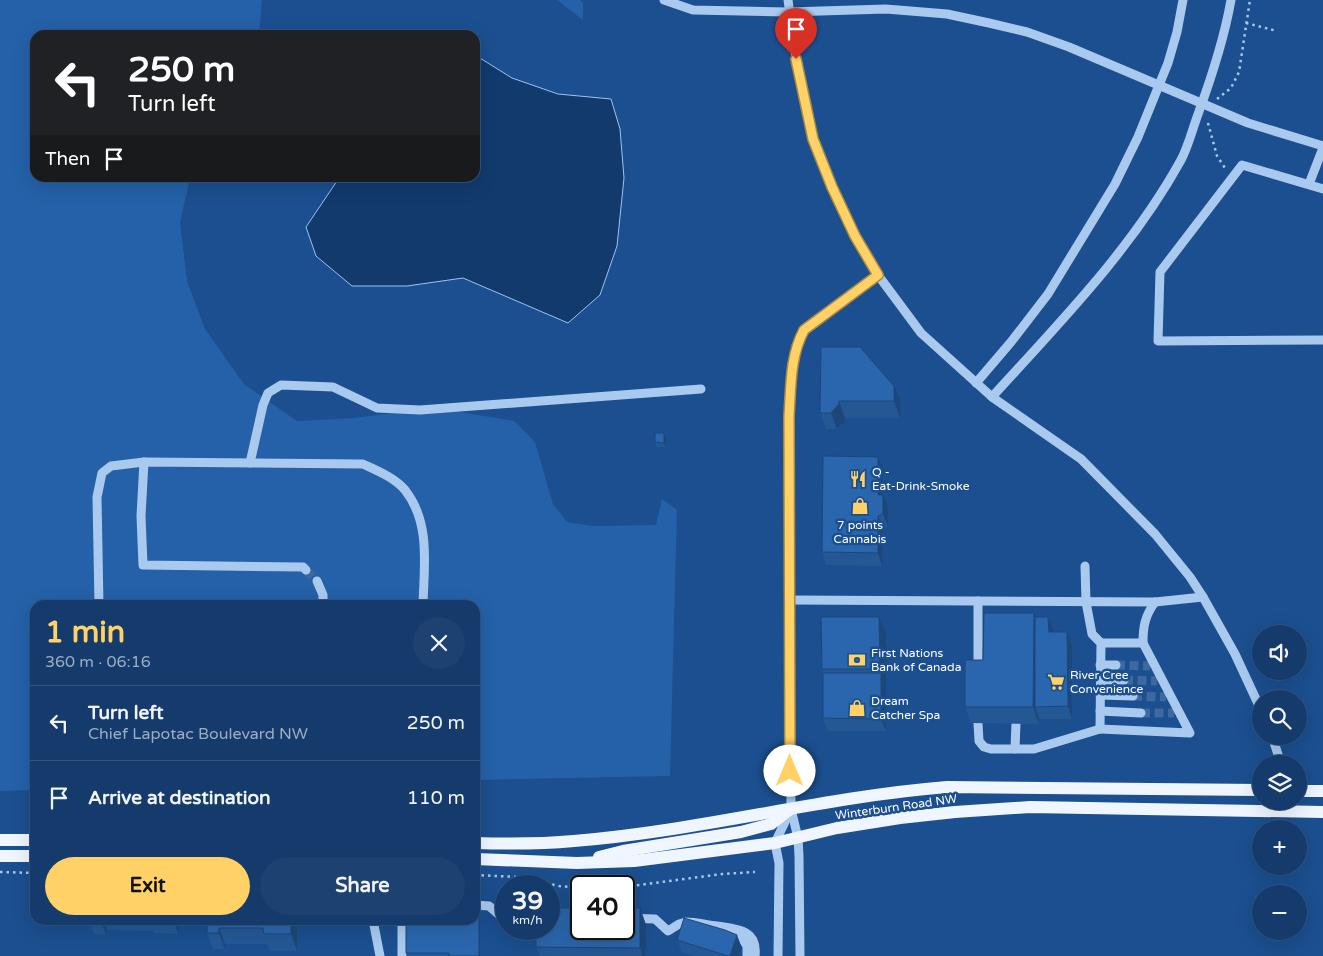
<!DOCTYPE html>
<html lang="en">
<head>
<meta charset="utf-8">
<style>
  :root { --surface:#143b6b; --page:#1d4271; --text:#f1f3f6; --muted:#9dadc1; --line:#33557e; --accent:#ffd166 }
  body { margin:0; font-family:"Varela Round",sans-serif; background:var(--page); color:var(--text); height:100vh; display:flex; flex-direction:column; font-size:19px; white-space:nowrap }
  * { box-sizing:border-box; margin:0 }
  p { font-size:16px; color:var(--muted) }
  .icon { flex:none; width:28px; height:28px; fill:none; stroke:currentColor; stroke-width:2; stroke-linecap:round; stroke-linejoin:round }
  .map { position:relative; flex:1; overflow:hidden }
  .panel { position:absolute; left:30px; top:600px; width:450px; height:325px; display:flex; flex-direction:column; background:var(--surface); border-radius:15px; box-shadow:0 5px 20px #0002,0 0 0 1px var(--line) }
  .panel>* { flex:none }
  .banner { position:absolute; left:30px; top:30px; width:450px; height:152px; border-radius:15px; box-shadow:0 5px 20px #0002,0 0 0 1px var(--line); background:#202124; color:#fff; overflow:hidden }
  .tools { position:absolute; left:1252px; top:625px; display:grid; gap:10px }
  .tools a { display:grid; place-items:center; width:55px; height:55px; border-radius:50%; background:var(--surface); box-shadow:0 5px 20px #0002,0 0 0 1px var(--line); font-size:25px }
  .speed { position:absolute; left:495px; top:875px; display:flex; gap:10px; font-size:25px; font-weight:700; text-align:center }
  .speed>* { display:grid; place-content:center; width:65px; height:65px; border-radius:50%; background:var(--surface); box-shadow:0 5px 20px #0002,0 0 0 1px var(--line); line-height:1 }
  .speed small { font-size:12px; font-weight:400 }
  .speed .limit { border:2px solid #111; border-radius:8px; background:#fff; color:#111 }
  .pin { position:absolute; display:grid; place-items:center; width:42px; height:42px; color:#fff; margin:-51px -21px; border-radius:50% 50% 50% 0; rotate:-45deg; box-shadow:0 0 5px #0007 }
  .pin .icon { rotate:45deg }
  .me { position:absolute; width:55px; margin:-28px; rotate:0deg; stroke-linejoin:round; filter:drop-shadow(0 0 4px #0008) }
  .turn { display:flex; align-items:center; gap:18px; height:105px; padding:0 15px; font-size:22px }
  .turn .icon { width:65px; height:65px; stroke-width:2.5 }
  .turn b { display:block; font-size:35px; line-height:42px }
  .then { display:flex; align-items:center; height:48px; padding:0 15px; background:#0003; gap:10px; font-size:19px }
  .round { display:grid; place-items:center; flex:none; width:52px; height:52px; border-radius:26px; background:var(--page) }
  .summary { display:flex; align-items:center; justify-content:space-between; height:85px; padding:0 15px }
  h1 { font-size:30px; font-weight:700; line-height:38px; color:var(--accent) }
  .cta { display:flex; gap:10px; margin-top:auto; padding:10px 15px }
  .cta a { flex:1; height:58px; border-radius:30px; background:var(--accent); color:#111; font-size:20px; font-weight:700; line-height:58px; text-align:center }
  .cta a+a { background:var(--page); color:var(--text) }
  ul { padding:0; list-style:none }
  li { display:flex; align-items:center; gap:15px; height:75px; padding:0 15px; border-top:1px solid var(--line) }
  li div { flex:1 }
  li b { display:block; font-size:19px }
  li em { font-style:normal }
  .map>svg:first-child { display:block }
  .green { fill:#2461a8 }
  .water { fill:#123a6d; stroke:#9cc4f0 }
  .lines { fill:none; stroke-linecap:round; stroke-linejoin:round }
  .minor-tunnel { stroke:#3d69a0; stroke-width:9; stroke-dasharray:9 4.5; stroke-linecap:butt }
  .path { stroke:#a9c9ee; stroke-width:2.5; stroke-dasharray:2.5 4; stroke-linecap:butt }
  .minor { stroke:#a9c9ee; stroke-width:9 }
  .major { stroke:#f0f6ff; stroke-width:12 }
  .wall { fill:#245895 }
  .shaded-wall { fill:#1d4779 }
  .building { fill:#2a66ad; stroke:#1d4779 }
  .route-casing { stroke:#a68842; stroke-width:12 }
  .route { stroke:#ffd166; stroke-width:9 }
  .labels { text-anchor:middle; stroke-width:5; stroke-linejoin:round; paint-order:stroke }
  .poi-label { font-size:12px; fill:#fff; stroke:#1b4f8f; text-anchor:start }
  .street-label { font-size:12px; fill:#fff; stroke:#1b4f8f }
</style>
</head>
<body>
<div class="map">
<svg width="1323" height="956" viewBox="0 0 1323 956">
  <rect width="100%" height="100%" fill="#1b4f8f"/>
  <g class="green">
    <path d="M0 0H262L259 35H35V178H190L180 222 187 281 205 329 244 384 297 421 354 418 408 411 460 412 514 421 535 442 553 504 567 522 593 526 656 525 662 499 677 510 670 776 475 780V605H35V790L0 791Z"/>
    <path d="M557 0H580L583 3V20Z"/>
  </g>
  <path class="water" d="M475 55 512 78 558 94 611 99 620 129 624 178 617 246 600 295 568 323 463 278 407 286H352L316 256 306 227 339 178H475Z"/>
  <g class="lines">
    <g class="minor-tunnel">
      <path d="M306 570 317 581"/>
      <path d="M1116 665 1150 666"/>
      <path d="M1124 680 1157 681"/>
      <path d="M1133 696 1166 697"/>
      <path d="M1141 713H1174"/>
    </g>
    <g class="path">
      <path d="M1246 23 1277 31"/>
      <path d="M1217 99 1231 88 1239 72 1250 0"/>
      <path d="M1208 123 1217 156 1225 168"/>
      <path d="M0 872 35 873"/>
      <path d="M475 875 519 877 559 886 581 888"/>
      <path d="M624 887 722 874 755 872"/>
    </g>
    <g class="minor">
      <path d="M664 0 693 10 788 12 886 9 947 14 989 23 1027 32 1069 47 1248 123 1323 146"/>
      <path d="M788 0 796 59 813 139 832 187 855 236 878 275 921 333 992 397 1081 459 1155 534 1190 577 1203 597 1235 654 1261 710"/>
      <path d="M1309 184 1323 148"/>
      <path d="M1323 189 1242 165 1160 272 1158 341 1323 340"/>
      <path d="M976 383 1011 342 1048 294 1115 184 1138 137 1168 63 1177 32 1183 0"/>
      <path d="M992 397C1060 322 1132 249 1181 160 1188 147 1192 131 1197 117 1211 79 1224 40 1231 0"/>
      <path d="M144 462 141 516 143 565 303 567 306 570"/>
      <path d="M250 463 263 405 268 393 281 385 333 387 377 408 420 410 701 389"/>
      <path d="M317 581 323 595V605"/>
      <path d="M790 600 1155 602 1203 597"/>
      <path d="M978 601V671"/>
      <path d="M99 605 97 497 102 473 111 466 144 462 363 464C378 471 395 478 405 490 431 523 424 566 423 605"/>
      <path d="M1143 643C1143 626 1145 616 1155 602"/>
      <path d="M1100 665H1116"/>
      <path d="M1100 680H1124"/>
      <path d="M1100 695 1133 696"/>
      <path d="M1100 711 1141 713"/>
      <path d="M978 723 979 741 984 747 991 749H1034L1100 729 1101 643 1092 634 1086 602 1085 566"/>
      <path d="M1100 729 1190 733 1143 643H1101"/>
      <path d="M1272 736 1281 764"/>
      <path d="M1015 749 1016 723"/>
      <path d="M475 905 489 906 503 918H506"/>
      <path d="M624 918 655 919 668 931 679 924 686 922C696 922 707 925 717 926 738 929 758 930 755 956"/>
      <path d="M373 920 380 956"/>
      <path d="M726 936 742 939 747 946V956"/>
      <path d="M402 956V920"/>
      <path d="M778 956 779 863 775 843 790 811"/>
      <path d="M800 956 799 856 798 838 791 809 789 416C791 386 790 356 804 330L878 275"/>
    </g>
    <g class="major">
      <path d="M1299 791H1323"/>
      <path d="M0 840H35"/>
      <path d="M475 843C508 844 541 844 574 841 699 831 822 797 947 787L1261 790"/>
      <path d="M0 856H35"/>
      <path d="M599 857 623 851 741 832 771 824 789 810"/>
      <path d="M475 859 577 863 634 861 775 843 837 828 900 818 955 812 1030 807 1323 812"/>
    </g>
  </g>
  <g class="wall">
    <path d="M821 347 901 402 900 418H845V421L837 429H826L820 413Z"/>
    <path d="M664 433 666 437V447H656L655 442Z"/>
    <path d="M883 469 882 495 888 508V527L883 528 882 566 826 565 822 552Z"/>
    <path d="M1034 613 1035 617H1048L1053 632H1067L1072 645V719H1039V724L971 723 965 707 983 660Z"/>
    <path d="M879 617 886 633V731H828L823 718V673L822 669Z"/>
    <path d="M640 908 646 925V956H540L536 947Z"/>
    <path d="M480 913V956H407L406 953Z"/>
    <path d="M89 920H179L178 934 154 933 153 931 107 930 106 935 94 934Z"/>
    <path d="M207 920H297V951H270L267 944H225V949H213L207 933Z"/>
    <path d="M677 940 742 948 739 956H693L682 952Z"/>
  </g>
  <g class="shaded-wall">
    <path d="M894 386 901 402 900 418 894 401Z"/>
    <path d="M839 401 845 418V421L837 429 831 413Z"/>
    <path d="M664 433 666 437V447L664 443Z"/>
    <path d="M878 457 883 469 882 507 878 495Z"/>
    <path d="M883 495 888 508V527L883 514Z"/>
    <path d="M878 516 883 528 882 566 878 553Z"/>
    <path d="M1034 613 1040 630 1035 707 1039 719V724L1033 707Z"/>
    <path d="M879 617 886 633V686L880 669Z"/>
    <path d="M1048 617 1053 630V645L1049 632Z"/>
    <path d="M1067 632 1072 645V719L1068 706Z"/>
    <path d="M881 673 886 686V731L881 719Z"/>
    <path d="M640 908 646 925V956H642L640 948Z"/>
    <path d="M479 909 480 913V956H479Z"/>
    <path d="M101 920H103L107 930 106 935Z"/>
    <path d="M174 920H179L178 934Z"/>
    <path d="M291 920H297V951L291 934Z"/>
    <path d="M219 928 225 944V949L219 933Z"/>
    <path d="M737 935 742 948 739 956H730Z"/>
  </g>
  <g class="building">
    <path d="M821 347H860L894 386V401H839V404L831 413H820Z"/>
    <path d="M655 433H664V443L655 442Z"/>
    <path d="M823 456 878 457V495H883V514L878 516V553L822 552Z"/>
    <path d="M984 613H1034L1033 707H965V660H983Z"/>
    <path d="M821 617H879L880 669H822Z"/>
    <path d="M1035 617H1048L1049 632H1067L1068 706 1035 707Z"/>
    <path d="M823 673H881V719L823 718Z"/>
    <path d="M549 908H581V929H624V908H640V948L536 947V929H549Z"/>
    <path d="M475 909H479V956H449V953H406V920H475Z"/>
    <path d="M684 918 725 930 737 935 730 956H728L677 940Z"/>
    <path d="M207 920H291V934H264L263 928H219V933H207Z"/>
  </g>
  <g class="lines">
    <g class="route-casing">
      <path id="route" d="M790 771 789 416C791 386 790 356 804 330L878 275 855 236 832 187 813 139 796 59"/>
    </g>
    <use href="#route" class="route"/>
  </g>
  <defs>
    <g id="restaurant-bare" transform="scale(1.35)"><path d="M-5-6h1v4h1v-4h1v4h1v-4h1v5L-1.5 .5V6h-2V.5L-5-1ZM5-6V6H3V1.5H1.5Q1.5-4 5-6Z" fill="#ffd166" stroke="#1b4f8f" stroke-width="2.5" paint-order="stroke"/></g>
    <g id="shop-bare" transform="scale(1.35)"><path d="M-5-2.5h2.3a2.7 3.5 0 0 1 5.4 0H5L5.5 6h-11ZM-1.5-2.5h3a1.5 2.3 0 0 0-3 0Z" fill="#ffd166" stroke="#1b4f8f" stroke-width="2.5" paint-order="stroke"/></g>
    <g id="bank-bare" transform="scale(1.35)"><path d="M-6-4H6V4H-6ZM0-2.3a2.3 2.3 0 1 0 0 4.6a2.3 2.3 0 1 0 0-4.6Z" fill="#ffd166" stroke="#1b4f8f" stroke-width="2.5" paint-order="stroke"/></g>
    <g id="supermarket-bare" transform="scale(1.35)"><path d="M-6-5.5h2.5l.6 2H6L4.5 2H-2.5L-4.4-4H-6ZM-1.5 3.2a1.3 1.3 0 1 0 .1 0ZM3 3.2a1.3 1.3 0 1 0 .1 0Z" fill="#ffd166" stroke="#1b4f8f" stroke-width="2.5" paint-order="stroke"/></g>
  </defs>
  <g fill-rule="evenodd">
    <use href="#restaurant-bare" x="858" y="479"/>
    <use href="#shop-bare" x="860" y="506"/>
    <use href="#bank-bare" x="857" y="660"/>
    <use href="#supermarket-bare" x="1056" y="682"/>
    <use href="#shop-bare" x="857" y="708"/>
  </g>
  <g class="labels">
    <g class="poi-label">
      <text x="872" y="476">Q -<tspan x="872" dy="14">Eat-Drink-Smoke</tspan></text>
      <text x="860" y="529" text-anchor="middle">7 points<tspan x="860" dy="14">Cannabis</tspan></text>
      <text x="871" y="657">First Nations<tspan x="871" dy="14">Bank of Canada</tspan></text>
      <text x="1070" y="679">River Cree<tspan x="1070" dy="14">Convenience</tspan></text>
      <text x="871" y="705">Dream<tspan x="871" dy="14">Catcher Spa</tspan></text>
    </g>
    <g class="street-label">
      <text transform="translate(896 807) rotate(-8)" y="4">Winterburn Road NW</text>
    </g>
  </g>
</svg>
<div class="tools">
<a><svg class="icon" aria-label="sound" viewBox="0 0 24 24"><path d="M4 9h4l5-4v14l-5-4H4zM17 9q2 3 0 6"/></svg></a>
<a><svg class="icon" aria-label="search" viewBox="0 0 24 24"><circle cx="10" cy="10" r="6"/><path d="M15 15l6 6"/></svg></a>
<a><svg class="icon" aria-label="layers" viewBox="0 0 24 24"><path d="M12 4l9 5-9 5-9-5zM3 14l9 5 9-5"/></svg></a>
<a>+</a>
<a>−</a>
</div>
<div class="speed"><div>39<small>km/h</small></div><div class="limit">40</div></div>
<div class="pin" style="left:796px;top:59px;background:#d93025"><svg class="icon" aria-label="arrive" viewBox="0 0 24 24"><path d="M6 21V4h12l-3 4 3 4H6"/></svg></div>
<svg class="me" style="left:790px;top:771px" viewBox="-20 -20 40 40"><circle r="19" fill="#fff"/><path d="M0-13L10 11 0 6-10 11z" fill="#ffd166"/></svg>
<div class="banner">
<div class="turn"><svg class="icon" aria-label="left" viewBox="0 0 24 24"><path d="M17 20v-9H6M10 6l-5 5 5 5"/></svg><div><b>250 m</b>Turn left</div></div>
<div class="then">Then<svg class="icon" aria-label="arrive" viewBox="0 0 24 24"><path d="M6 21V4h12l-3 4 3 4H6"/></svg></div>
</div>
<section class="panel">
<div class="summary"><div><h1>1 min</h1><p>360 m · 06:16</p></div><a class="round"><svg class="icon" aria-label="close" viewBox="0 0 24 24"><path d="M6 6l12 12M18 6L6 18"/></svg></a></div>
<ul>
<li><svg class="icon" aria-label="left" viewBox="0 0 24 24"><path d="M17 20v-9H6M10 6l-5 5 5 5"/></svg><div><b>Turn left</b><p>Chief Lapotac Boulevard NW</p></div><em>250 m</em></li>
<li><svg class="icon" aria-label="arrive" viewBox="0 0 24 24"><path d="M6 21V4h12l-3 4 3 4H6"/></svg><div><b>Arrive at destination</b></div><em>110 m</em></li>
</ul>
<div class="cta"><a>Exit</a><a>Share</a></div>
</section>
</div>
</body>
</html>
